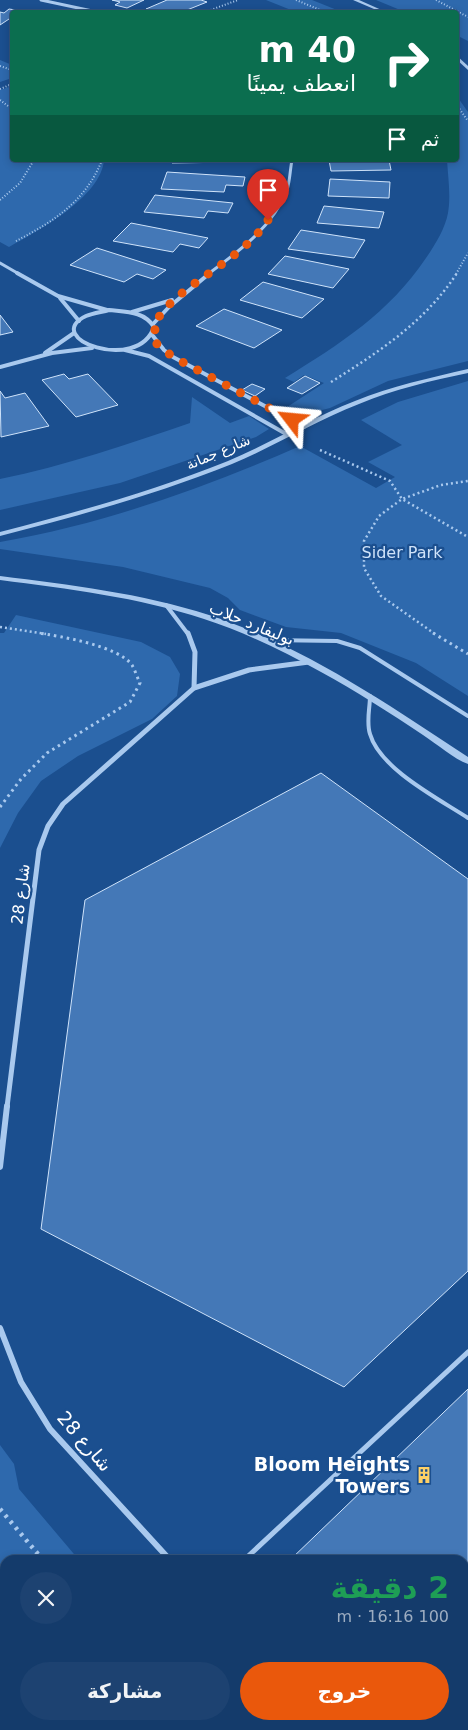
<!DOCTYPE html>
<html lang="ar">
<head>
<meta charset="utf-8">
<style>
  :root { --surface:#143b6b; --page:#1d4271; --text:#f1f3f6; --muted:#9dadc1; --line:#33557e; --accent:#ea580c }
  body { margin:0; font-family:"DejaVu Sans","Noto Sans Arabic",sans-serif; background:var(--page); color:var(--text); direction:rtl; height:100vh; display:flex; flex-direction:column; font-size:19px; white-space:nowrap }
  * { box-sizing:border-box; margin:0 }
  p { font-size:16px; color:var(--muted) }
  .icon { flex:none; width:28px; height:28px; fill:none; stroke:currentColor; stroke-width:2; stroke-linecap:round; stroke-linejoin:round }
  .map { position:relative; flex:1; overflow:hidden; direction:ltr }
  .panel { position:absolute; left:0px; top:1555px; width:469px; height:175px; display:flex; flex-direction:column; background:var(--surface); border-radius:15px 15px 0 0; box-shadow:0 2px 8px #0003,0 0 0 1px var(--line); direction:rtl }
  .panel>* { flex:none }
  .guide { position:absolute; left:10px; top:10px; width:449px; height:152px; border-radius:5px; box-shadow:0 2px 8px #0003,0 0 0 1px var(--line); direction:rtl; background:#0b6e4f; color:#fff; overflow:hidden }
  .pin { position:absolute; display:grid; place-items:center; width:42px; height:42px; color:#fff; margin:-51px -21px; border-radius:50% 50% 50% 0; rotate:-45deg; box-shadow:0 0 5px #0007 }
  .pin .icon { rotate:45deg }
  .me { position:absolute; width:55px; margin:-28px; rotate:299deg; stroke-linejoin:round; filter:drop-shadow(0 0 4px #0008) }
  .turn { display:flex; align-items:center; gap:18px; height:105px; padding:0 20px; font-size:22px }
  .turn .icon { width:65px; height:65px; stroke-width:2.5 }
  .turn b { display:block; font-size:35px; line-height:42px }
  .then { display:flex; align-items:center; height:48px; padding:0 20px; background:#0003; gap:10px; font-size:19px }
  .round { display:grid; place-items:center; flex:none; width:52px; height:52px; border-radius:26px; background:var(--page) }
  .overview { display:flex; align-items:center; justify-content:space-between; height:85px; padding:0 20px }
  h1 { font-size:30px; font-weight:700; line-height:38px; color:#1e9e55 }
  .action { display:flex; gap:10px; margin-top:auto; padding:10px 20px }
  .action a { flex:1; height:58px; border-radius:30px; background:var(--accent); color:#fff; font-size:20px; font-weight:700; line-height:58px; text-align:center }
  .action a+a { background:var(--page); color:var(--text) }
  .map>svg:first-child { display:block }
  .green { fill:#2e69ad }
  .building { fill:#4478b7; stroke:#cfe3fa }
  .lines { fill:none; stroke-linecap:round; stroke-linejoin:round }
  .path-far3 { stroke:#a9c9ee; stroke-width:2; stroke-dasharray:1 2; stroke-linecap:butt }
  .path-far2 { stroke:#a9c9ee; stroke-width:2.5; stroke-dasharray:2 3; stroke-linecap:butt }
  .path-far1 { stroke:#a9c9ee; stroke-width:3; stroke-dasharray:2.5 4; stroke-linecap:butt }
  .path { stroke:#a9c9ee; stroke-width:4.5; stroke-dasharray:3 5; stroke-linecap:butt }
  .service-far1 { stroke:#a9c9ee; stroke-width:4 }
  .service { stroke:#a9c9ee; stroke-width:5 }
  .minor-far3 { stroke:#a9c9ee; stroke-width:3 }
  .minor-far2 { stroke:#a9c9ee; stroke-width:4 }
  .minor-far1 { stroke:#a9c9ee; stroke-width:5 }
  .minor { stroke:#a9c9ee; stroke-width:6 }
  .tertiary { fill:#a9c9ee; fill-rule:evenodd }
  .route { stroke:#ea580c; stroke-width:9; stroke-dasharray:0 16.2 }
  .labels { text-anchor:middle; stroke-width:4.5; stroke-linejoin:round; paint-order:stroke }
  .far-street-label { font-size:14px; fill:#fff; stroke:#1b4f8f }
  .park-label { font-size:16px; fill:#cfe3fa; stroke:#1b4f8f }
  .street-label { font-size:16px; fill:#fff; stroke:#1b4f8f }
  .near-street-label { font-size:19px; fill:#fff; stroke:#1b4f8f }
  .near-poi-label { font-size:19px; font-weight:bold; fill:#fff; stroke:#1b4f8f; text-anchor:end }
</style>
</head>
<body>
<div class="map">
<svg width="468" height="1730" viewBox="0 0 468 1730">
  <rect width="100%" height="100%" fill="#1b4f8f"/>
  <g class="green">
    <path d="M266 0H312L342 12H296Z"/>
    <path d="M376 0H468V41L456 35V12H405Z"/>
    <path d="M0 60 12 65V78L0 82Z"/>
    <path d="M12 86V160H104C101 197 38 231 9 247L0 242V90Z"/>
    <path d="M456 95 468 112V361L388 381 330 408 303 415 284 409 324 383 304 375 294 382 285 378C340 344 389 313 426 258 435 245 445 229 448 213 451 196 448 177 447 160H456Z"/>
    <path d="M468 381V696L416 663 341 633 286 627 240 610 228 598 210 588 123 567 0 549V542C104 524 204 488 300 446L376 488 395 477 368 462 402 445 361 420 398 402Z"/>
    <path d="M192 397 230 423 249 416 269 429 256 437 120 483 0 510V479C65 466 128 444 190 423Z"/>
    <path d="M16 615 141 642 170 657 180 674 177 696 152 719 78 756 41 781 18 813 0 848V633H4Z"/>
    <path d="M0 1445 14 1464 19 1489 79 1560H5V1725H238L242 1730H0Z"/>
  </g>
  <g class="building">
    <path d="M112 0H144L127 8 115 5 120 2Z"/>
    <path d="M167 0H201L207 2 182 12H157L146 9Z"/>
    <path d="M9 9 22 11 12 12V17L0 25V12L4 13Z"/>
    <path d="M172 160H233L234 162 172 163Z"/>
    <path d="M329 160H389L391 170 331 171Z"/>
    <path d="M167 172 245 177 243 186 226 185 224 192 161 189Z"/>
    <path d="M330 179 390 182 389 198 328 196Z"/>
    <path d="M155 195 233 203 228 213 208 211 204 218 144 212Z"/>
    <path d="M324 206 384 212 379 228 317 223Z"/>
    <path d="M131 223 208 238 199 248 180 244 173 252 113 241Z"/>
    <path d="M301 230 365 240 354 258 288 249Z"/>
    <path d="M97 248 166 270 153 279 137 274 124 282 70 265Z"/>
    <path d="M285 256 349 269 333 288 268 274Z"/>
    <path d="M263 282 324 299 302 318 240 300Z"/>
    <path d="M224 309 282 330 254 348 196 326Z"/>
    <path d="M0 315 13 332 0 335Z"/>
    <path d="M64 374 69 379 88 374 118 405 76 417 42 380Z"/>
    <path d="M305 376 320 383 302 394 287 388Z"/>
    <path d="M252 384 265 389 255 396 242 390Z"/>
    <path d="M0 391 5 398 25 393 49 426 1 437Z"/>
    <path d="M321 773 468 879V1271L344 1387 41 1229 85 900Z"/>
    <path d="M468 1389V1730H440L435 1725H464V1560H290Z"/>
  </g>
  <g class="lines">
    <g class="path-far3">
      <path d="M296 0 325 12"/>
      <path d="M436 0 468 17"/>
      <path d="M205 12 238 0"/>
      <path d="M0 66 12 70"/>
      <path d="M0 89 12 84"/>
      <path d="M0 100 12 109"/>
      <path d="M456 104 468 121"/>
      <path d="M0 200 20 183 34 160"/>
      <path d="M16 241C53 222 86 201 102 160"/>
      <path d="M456 274 468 253"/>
    </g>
    <g class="path-far2">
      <path d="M331 382C379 352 426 321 457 273"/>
      <path d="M320 450 390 481 402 499 468 537"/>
      <path d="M0 627 46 634"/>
      <path d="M435 634 381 596 364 568V541L379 516 402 499 441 485 468 481"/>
    </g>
    <g class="path-far1">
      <path d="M433 633 468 654"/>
      <path d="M0 807 21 779 47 753 130 702 140 683C137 677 135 670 132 665 118 646 60 636 38 633"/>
    </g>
    <g class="path">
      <path d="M0 1509 43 1560"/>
      <path d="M0 1625 5 1630"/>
      <path d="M87 1725 91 1730"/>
      <path d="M182 1725 186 1730"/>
    </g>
    <g class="service-far1">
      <path d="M268 640 337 641 360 648 468 716"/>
      <path d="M370 696C370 708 366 722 370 734 380 769 439 799 468 818"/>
    </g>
    <path class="service" d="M244 1560 468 1352"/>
    <g class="minor-far3">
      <path d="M41 0 97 12"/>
      <path d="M0 263 19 274"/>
      <path d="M208 274C238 252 273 227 287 190 290 181 290 170 292 160"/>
    </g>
    <g class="minor-far2">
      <path d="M17 273 58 296 107 310"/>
      <path d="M60 298 79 321"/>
      <path d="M109 310C126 312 144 311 154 327 138 374 40 338 86 316 93 313 102 312 109 310Z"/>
      <path d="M132 312 172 300"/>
      <path d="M153 324 169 307 210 273"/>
      <path d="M153 336 164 350 173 357 304 427"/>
      <path d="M125 350 149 356 288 435"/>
      <path d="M45 353 74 333"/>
      <path d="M0 367 52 353 92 348"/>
      <path d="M166 605 188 634"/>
    </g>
    <g class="minor-far1">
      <path d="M188 633 195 652 194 688"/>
      <path d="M7 1107 39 850 48 826 63 804 194 688 249 670 309 662"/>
    </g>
    <g class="minor">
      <path d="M0 1167 7 1106"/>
      <path d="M0 1328 21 1382 50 1429 170 1560"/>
      <path d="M322 1725 327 1730"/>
    </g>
    <g class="tertiary">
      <path d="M353 0H359L386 12H381Z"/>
      <path d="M456 55 468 66V70L456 59Z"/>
      <path d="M468 369V373C431 381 394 389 359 404 315 421 275 446 232 464 157 494 78 516 0 536V532C77 512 154 491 228 461 271 443 311 418 355 401 391 386 430 378 468 369Z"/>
      <path d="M0 576C70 585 141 593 209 615 303 646 386 703 468 757V764C454 759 437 744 423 735 390 713 356 691 321 672 283 651 244 632 204 619 138 597 68 589 0 580Z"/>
    </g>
  </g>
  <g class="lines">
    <path class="route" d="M268 220C245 255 204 273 174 300 166 307 160 316 153 324L155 330 152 336 157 344 173 357 292 420"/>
  </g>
  <defs>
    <g id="building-bare" transform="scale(1.35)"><path d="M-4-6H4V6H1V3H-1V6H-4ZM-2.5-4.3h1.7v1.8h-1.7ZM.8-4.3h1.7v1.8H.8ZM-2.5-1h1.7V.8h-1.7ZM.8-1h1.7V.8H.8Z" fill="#ffd166" stroke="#1b4f8f" stroke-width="2.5" paint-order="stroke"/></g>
  </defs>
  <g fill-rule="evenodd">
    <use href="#building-bare" x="424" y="1475"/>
  </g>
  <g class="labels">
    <g class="far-street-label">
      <text transform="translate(218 452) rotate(-23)" y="5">شارع جمانة</text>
    </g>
    <g class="park-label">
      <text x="402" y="558">Sider Park</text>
    </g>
    <g class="street-label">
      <text transform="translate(252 623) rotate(22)" y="6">بوليفارد حلاب</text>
      <text transform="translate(20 894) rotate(-83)" y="6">شارع 28</text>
    </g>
    <g class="near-street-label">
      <text transform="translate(85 1441) rotate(49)" y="7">شارع 28</text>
    </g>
    <g class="near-poi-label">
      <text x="410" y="1471">Bloom Heights<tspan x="410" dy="22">Towers</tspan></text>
    </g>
  </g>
</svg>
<div class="pin" style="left:268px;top:220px;background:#d93025"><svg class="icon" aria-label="arrive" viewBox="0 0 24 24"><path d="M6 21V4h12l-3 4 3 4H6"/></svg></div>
<svg class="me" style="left:292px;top:420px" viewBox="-20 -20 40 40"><path d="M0-17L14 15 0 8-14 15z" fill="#ea580c" stroke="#fff" stroke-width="4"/></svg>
<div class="guide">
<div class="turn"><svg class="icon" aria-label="right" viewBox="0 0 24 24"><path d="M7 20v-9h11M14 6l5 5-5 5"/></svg><div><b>40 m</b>انعطف يمينًا</div></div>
<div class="then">ثم<svg class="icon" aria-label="arrive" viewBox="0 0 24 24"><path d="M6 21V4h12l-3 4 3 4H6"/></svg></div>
</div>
<section class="panel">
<div class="overview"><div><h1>2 دقيقة</h1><p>100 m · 16:16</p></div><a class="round"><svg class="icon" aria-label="close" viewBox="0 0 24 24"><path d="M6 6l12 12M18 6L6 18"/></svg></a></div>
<div class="action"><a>خروج</a><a>مشاركة</a></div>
</section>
</div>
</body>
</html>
